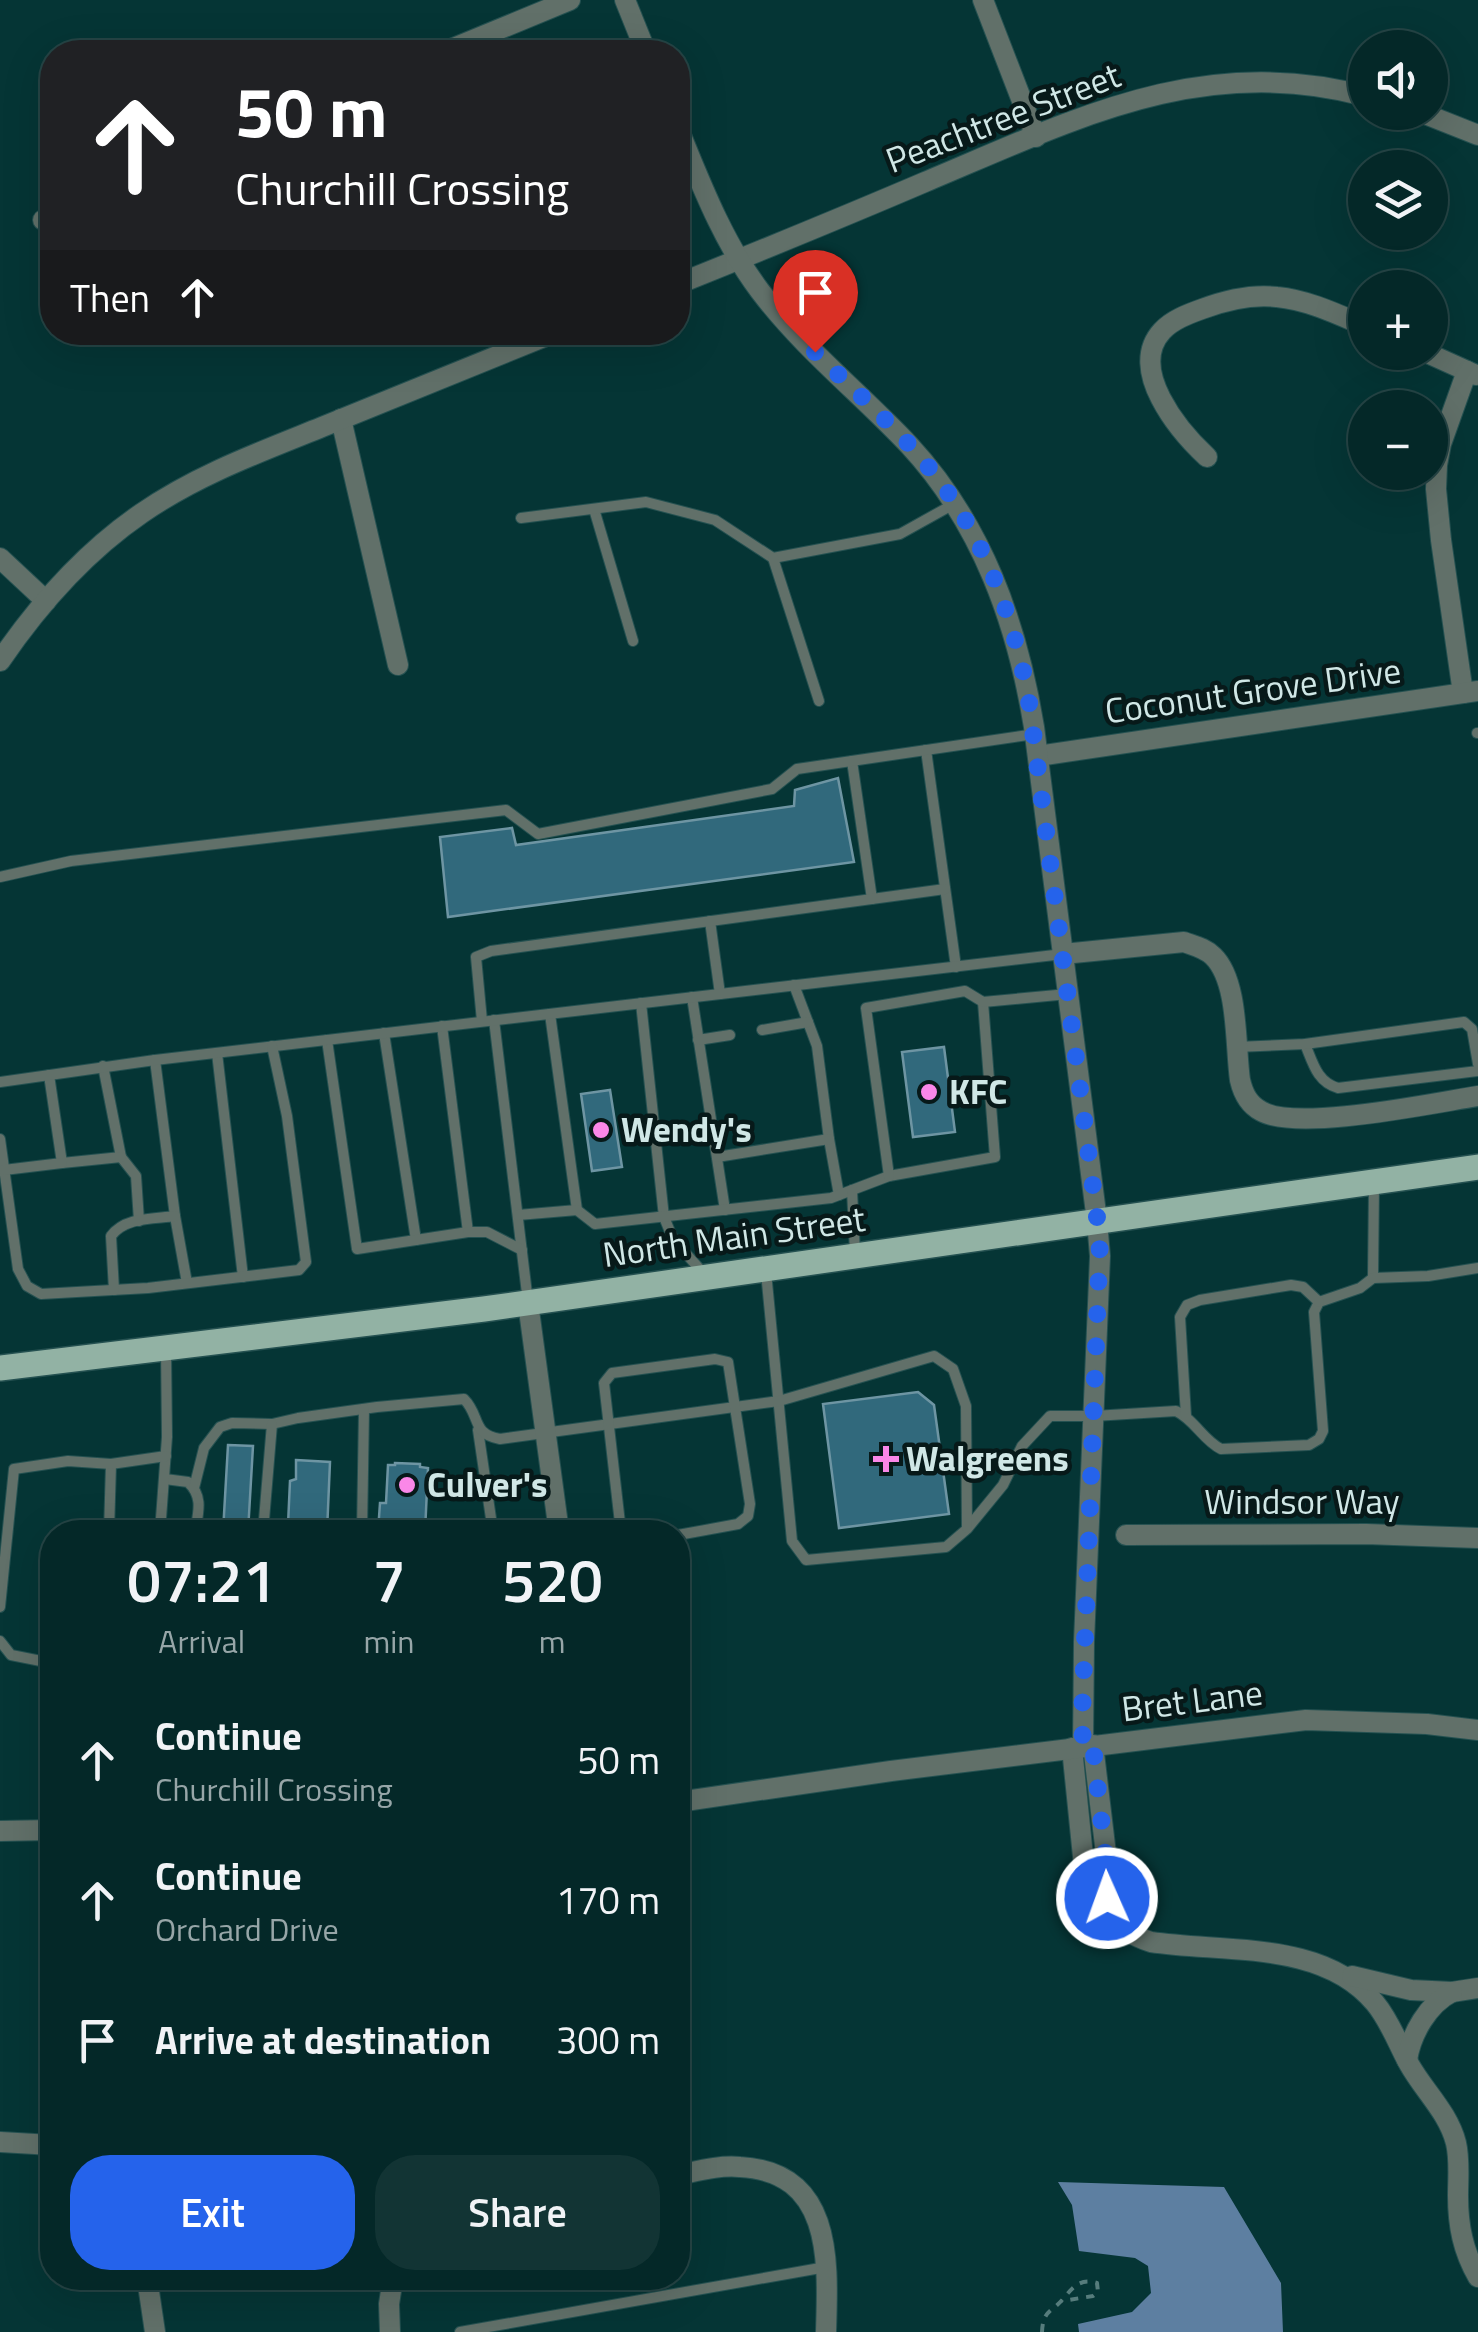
<!DOCTYPE html>
<html lang="en">
<head>
<meta charset="utf-8">
<style>
  :root { --surface:#042828; --page:#123434; --text:#f1f3f6; --muted:#97a6a8; --line:#254445; --accent:#2563eb }
  body { margin:0; font-family:"Titillium Web",sans-serif; background:var(--page); color:var(--text); height:100vh; display:flex; flex-direction:column; font-size:38px; white-space:nowrap }
  * { box-sizing:border-box; margin:0 }
  p { font-size:32px; color:var(--muted) }
  .icon { flex:none; width:55px; height:55px; fill:none; stroke:currentColor; stroke-width:2; stroke-linecap:round; stroke-linejoin:round }
  .map { position:relative; flex:1; overflow:hidden }
  .details { position:absolute; left:40px; top:1520px; width:650px; height:770px; display:flex; flex-direction:column; background:var(--surface); border-radius:40px; box-shadow:0 10px 40px #0002,0 0 0 2px var(--line) }
  .details>* { flex:none }
  .hud { position:absolute; left:40px; top:40px; width:650px; height:305px; border-radius:40px; box-shadow:0 10px 40px #0002,0 0 0 2px var(--line); background:#202124; color:#fff; overflow:hidden }
  .tools { position:absolute; left:1348px; top:30px; display:grid; gap:20px }
  .tools a { display:grid; place-items:center; width:100px; height:100px; border-radius:50%; background:var(--surface); box-shadow:0 10px 40px #0002,0 0 0 2px var(--line); font-size:50px }
  .pin { position:absolute; display:grid; place-items:center; width:85px; height:85px; color:#fff; margin:-102px -42px; border-radius:50% 50% 50% 0; rotate:-45deg; box-shadow:0 0 10px #0007 }
  .pin .icon { rotate:45deg }
  .me { position:absolute; width:110px; margin:-55px; rotate:358deg; stroke-linejoin:round; filter:drop-shadow(0 0 8px #0008) }
  .turn { display:flex; align-items:center; gap:35px; height:210px; padding:0 30px; font-size:45px }
  .turn .icon { width:130px; height:130px; stroke-width:2.5 }
  .turn b { display:block; font-size:70px; line-height:85px }
  .then { display:flex; align-items:center; height:95px; padding:0 30px; background:#0003; gap:20px; font-size:38px }
  .eta { display:flex; justify-content:space-evenly; align-items:center; height:170px; text-align:center }
  .eta b { font-size:60px; font-weight:600; line-height:70px }
  .button { display:flex; gap:20px; margin-top:auto; padding:20px 30px }
  .button a { flex:1; height:115px; border-radius:40px; background:var(--accent); color:#fff; font-size:40px; font-weight:600; line-height:115px; text-align:center }
  .button a+a { background:var(--page); color:var(--text) }
  ul { padding:0; list-style:none }
  li { display:flex; align-items:center; gap:30px; height:140px; padding:0 30px }
  li div { flex:1 }
  li b { display:block; font-size:38px }
  li em { font-style:normal }
  .map>svg:first-child { display:block }
  .water { fill:#5d7fa1 }
  .building { fill:#31697c; stroke:#6e95a3; stroke-width:2.5 }
  .lines { fill:none; stroke-linecap:round; stroke-linejoin:round }
  .service-casing { stroke:#255151; stroke-width:12 }
  .minor-casing { stroke:#255151; stroke-width:22 }
  .tertiary-casing { stroke:#255151; stroke-width:22 }
  .primary-casing { stroke:#255151; stroke-width:28 }
  .path { stroke:#567c7c; stroke-width:4; stroke-dasharray:8 8; stroke-linecap:butt }
  .service { stroke:#617069; stroke-width:10 }
  .minor { stroke:#617069; stroke-width:20 }
  .tertiary { stroke:#617069; stroke-width:20 }
  .primary { stroke:#92b2a4; stroke-width:25 }
  .route { stroke:#2563eb; stroke-width:18; stroke-dasharray:0 32.4 }
  .poi-dot { fill:#fa87e8; stroke:#071919; stroke-width:4 }
  .labels { text-anchor:middle; stroke-width:9; stroke-linejoin:round; paint-order:stroke }
  .street-label { font-size:35px; fill:#d0e7e6; stroke:#071919 }
  .poi-label { font-size:35px; font-weight:bold; fill:#d0e7e6; stroke:#071919; text-anchor:start }
</style>
</head>
<body>
<div class="map">
<svg width="1478" height="2332" viewBox="0 0 1478 2332">
  <rect width="100%" height="100%" fill="#053535"/>
  <path class="water" d="M1058 2182 1224 2187 1281 2283 1283 2332H1079L1078 2324 1132 2312 1151 2293 1148 2266 1135 2258 1079 2251 1072 2205Z"/>
  <g class="building">
    <path d="M838 778 854 862 448 917 440 837 512 828 516 845 794 806 795 790Z"/>
    <path d="M944 1047 955 1132 913 1137 902 1052Z"/>
    <path d="M610 1090 622 1167 592 1171 581 1094Z"/>
    <path d="M918 1392 934 1405 949 1514 839 1528 823 1404Z"/>
    <path d="M228 1445 253 1446 248 1532H223Z"/>
    <path d="M296 1460 330 1462 327 1532 293 1530V1525H288L290 1481 296 1479Z"/>
    <path d="M395 1463 420 1464V1467L428 1468 425 1532H378L380 1503H386L388 1465H395Z"/>
  </g>
  <g class="lines">
    <g class="service-casing">
      <g id="service">
        <path d="M594 509 633 641"/>
        <path d="M521 518 646 502 715 520 773 558 900 534 954 504"/>
        <path d="M773 558 819 701"/>
        <path d="M1477 733H1478"/>
        <path d="M926 750 956 967"/>
        <path d="M852 761 872 899"/>
        <path d="M0 877 71 861 506 810 538 834 772 789 797 769 1035 734"/>
        <path d="M710 921 720 994"/>
        <path d="M794 985 817 1046 829 1139 839 1195"/>
        <path d="M692 997 725 1210"/>
        <path d="M641 1003 664 1217 673 1239 705 1275"/>
        <path d="M550 1014 577 1210 595 1224 831 1198 889 1176 995 1157 983 1002"/>
        <path d="M494 1020 528 1302"/>
        <path d="M482 1021 476 957 491 951 945 889"/>
        <path d="M762 1030 808 1022"/>
        <path d="M384 1033 416 1240"/>
        <path d="M327 1040 357 1249 468 1232 442 1026"/>
        <path d="M698 1040 730 1035"/>
        <path d="M1305 1044C1313 1063 1317 1082 1338 1088L1478 1071"/>
        <path d="M1236 1047 1305 1044 1464 1022 1472 1029 1478 1064"/>
        <path d="M217 1053 243 1277"/>
        <path d="M155 1060 175 1216 187 1283"/>
        <path d="M103 1066 121 1157 136 1176 139 1221"/>
        <path d="M49 1075 62 1163 121 1157"/>
        <path d="M0 1082 155 1060 1063 954"/>
        <path d="M0 1139 18 1269 27 1286 41 1294 148 1288 299 1270 306 1262 287 1116 272 1046"/>
        <path d="M717 1157 829 1139"/>
        <path d="M4 1170 62 1163"/>
        <path d="M889 1176 866 1008 965 991 983 1002 1068 994"/>
        <path d="M852 1190 855 1253"/>
        <path d="M518 1215 577 1210"/>
        <path d="M468 1232H487L522 1250"/>
        <path d="M766 1272 792 1541 806 1560 946 1547 967 1529 1003 1485 1022 1446 1050 1416H1094L1176 1411C1195 1420 1203 1440 1221 1449L1309 1445 1319 1439 1323 1431 1314 1312 1319 1302 1360 1288 1373 1278 1374 1183"/>
        <path d="M1373 1278 1428 1276 1478 1268"/>
        <path d="M114 1290 111 1236C125 1217 153 1219 175 1216"/>
        <path d="M1186 1416 1180 1317 1187 1305 1200 1300 1291 1285 1303 1287 1319 1302"/>
        <path d="M478 1430 493 1532"/>
        <path d="M165 1479 188 1482C204 1497 198 1513 195 1532"/>
        <path d="M194 1488 204 1448 220 1427 232 1423 272 1424 298 1418 377 1407 464 1399C481 1416 471 1434 500 1439L779 1401 934 1356 953 1369 966 1406 967 1528"/>
        <path d="M109 1532 111 1464"/>
        <path d="M160 1532 167 1437 166 1349"/>
        <path d="M263 1532 272 1424"/>
        <path d="M362 1532 364 1409"/>
        <path d="M621 1532 604 1383 612 1373 715 1359 728 1362 750 1504 748 1516 738 1524 678 1535"/>
        <path d="M0 1607 14 1469 68 1461 111 1464 166 1456"/>
        <path d="M0 1641 11 1655 46 1662 52 1661"/>
        <path d="M460 2332 826 2267"/>
      </g>
    </g>
    <g class="minor-casing">
      <g id="minor">
        <path d="M983 0 1036 137"/>
        <path d="M444 52 570 0"/>
        <path d="M1420 112 1478 135"/>
        <path d="M43 220 52 216"/>
        <path d="M678 284C760 251 843 217 925 182 1071 121 1202 52 1365 96"/>
        <path d="M1425 352 1476 375"/>
        <path d="M341 419 398 665"/>
        <path d="M1207 457C1179 431 1127 369 1162 331 1172 320 1188 314 1202 309 1226 300 1252 294 1277 297 1308 300 1337 314 1365 326"/>
        <path d="M0 558 46 601"/>
        <path d="M0 661C39 604 85 552 142 513 197 475 260 452 322 427 400 396 478 364 556 332"/>
        <path d="M1463 693 1441 540 1436 489 1437 465 1441 444 1467 371"/>
        <path d="M1038 756 1478 691"/>
        <path d="M1063 954 1184 942C1195 946 1205 948 1213 956 1239 981 1235 1045 1240 1080 1243 1093 1248 1104 1261 1111 1296 1132 1433 1103 1478 1096"/>
        <path d="M528 1303 559 1532"/>
        <path d="M1126 1535 1366 1534 1478 1538"/>
        <path d="M1093 1745 1109 1879C1106 1915 1117 1931 1151 1942 1224 1953 1323 1940 1375 2003 1390 2021 1398 2044 1409 2064 1424 2091 1448 2112 1456 2143 1460 2160 1458 2178 1458 2196 1458 2226 1463 2251 1478 2277"/>
        <path d="M1083 1747 1084 1642 1100 1256 1097 1221"/>
        <path d="M1072 1748 1085 1876 1091 1891 1107 1898"/>
        <path d="M678 1802 891 1771 1306 1720 1427 1724 1478 1730"/>
        <path d="M0 1831 52 1830"/>
        <path d="M1352 1976 1411 1990 1452 1992 1478 1988"/>
        <path d="M1407 2060C1411 2034 1428 2004 1452 1992"/>
        <path d="M0 2142 52 2145"/>
        <path d="M678 2175C698 2171 719 2165 740 2167 834 2172 828 2263 826 2332"/>
        <path d="M147 2278 155 2332"/>
        <path d="M390 2332 389 2304 393 2278"/>
      </g>
    </g>
    <g class="tertiary-casing">
      <g id="tertiary">
        <path d="M625 0 646 52"/>
        <path d="M678 128C701 184 723 242 760 291 803 348 860 393 909 445 982 524 1017 623 1034 727L1097 1221"/>
      </g>
    </g>
    <g class="primary-casing">
      <path id="primary" d="M0 1368 484 1309 1478 1167"/>
    </g>
    <path class="path" d="M1042 2332C1043 2310 1051 2313 1063 2299 1073 2287 1080 2278 1097 2283L1098 2292 1093 2296 1062 2301"/>
    <use href="#service" class="service"/>
    <use href="#minor" class="minor"/>
    <use href="#tertiary" class="tertiary"/>
    <use href="#primary" class="primary"/>
  </g>
  <g class="lines">
    <path class="route" d="M815 352C856 392 900 430 935 475 985 539 1012 615 1028 694L1100 1240 1082 1718 1083 1747 1093 1746 1108 1879 1107 1898"/>
  </g>
  <g class="poi-dot">
    <circle cx="929" cy="1092" r="10"/>
    <circle cx="601" cy="1130" r="10"/>
    <path d="M881 1444h10v10h10v10h-10v10h-10v-10h-10v-10h10z"/>
    <circle cx="407" cy="1485" r="10"/>
  </g>
  <g class="labels">
    <g class="street-label">
      <text transform="translate(1003 118) rotate(-21)" y="12">Peachtree Street</text>
      <text transform="translate(1253 691) rotate(-8)" y="12">Coconut Grove Drive</text>
      <text transform="translate(734 1237) rotate(-8)" y="12">North Main Street</text>
      <text x="1302" y="1514">Windsor Way</text>
      <text transform="translate(1192 1701) rotate(-7)" y="12">Bret Lane</text>
    </g>
    <g class="poi-label">
      <text x="949" y="1104">KFC</text>
      <text x="621" y="1142">Wendy's</text>
      <text x="906" y="1471">Walgreens</text>
      <text x="427" y="1497">Culver's</text>
    </g>
  </g>
</svg>
<div class="tools">
<a><svg class="icon" aria-label="sound" viewBox="0 0 24 24"><path d="M4 9h4l5-4v14l-5-4H4zM17 9q2 3 0 6"/></svg></a>
<a><svg class="icon" aria-label="layers" viewBox="0 0 24 24"><path d="M12 4l9 5-9 5-9-5zM3 14l9 5 9-5"/></svg></a>
<a>+</a>
<a>−</a>
</div>
<div class="pin" style="left:815px;top:352px;background:#d93025"><svg class="icon" aria-label="arrive" viewBox="0 0 24 24"><path d="M6 21V4h12l-3 4 3 4H6"/></svg></div>
<svg class="me" style="left:1107px;top:1898px" viewBox="-20 -20 40 40"><circle r="17" fill="#2563eb" stroke="#fff" stroke-width="3"/><path d="M0-11L8 9 0 5-8 9z" fill="#fff"/></svg>
<div class="hud">
<div class="turn"><svg class="icon" aria-label="ahead" viewBox="0 0 24 24"><path d="M12 20V5M6 11l6-6 6 6"/></svg><div><b>50 m</b>Churchill Crossing</div></div>
<div class="then">Then<svg class="icon" aria-label="ahead" viewBox="0 0 24 24"><path d="M12 20V5M6 11l6-6 6 6"/></svg></div>
</div>
<section class="details">
<div class="eta">
<div><b>07:21</b><p>Arrival</p></div>
<div><b>7</b><p>min</p></div>
<div><b>520</b><p>m</p></div>
</div>
<ul>
<li><svg class="icon" aria-label="ahead" viewBox="0 0 24 24"><path d="M12 20V5M6 11l6-6 6 6"/></svg><div><b>Continue</b><p>Churchill Crossing</p></div><em>50 m</em></li>
<li><svg class="icon" aria-label="ahead" viewBox="0 0 24 24"><path d="M12 20V5M6 11l6-6 6 6"/></svg><div><b>Continue</b><p>Orchard Drive</p></div><em>170 m</em></li>
<li><svg class="icon" aria-label="arrive" viewBox="0 0 24 24"><path d="M6 21V4h12l-3 4 3 4H6"/></svg><div><b>Arrive at destination</b></div><em>300 m</em></li>
</ul>
<div class="button"><a>Exit</a><a>Share</a></div>
</section>
</div>
</body>
</html>
